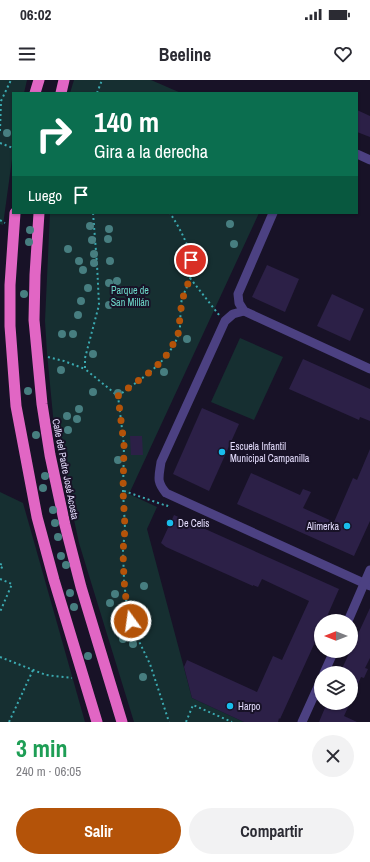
<!DOCTYPE html>
<html lang="es">
<head>
<meta charset="utf-8">
<style>
  :root { --surface:#fff; --page:#f2f2f3; --text:#2b2b33; --muted:#7c7c81; --accent:#b45309 }
  body { margin:0; font-family:"Archivo Narrow",sans-serif; background:var(--page); color:var(--text); height:100vh; display:flex; flex-direction:column; font-size:15px; white-space:nowrap }
  * { box-sizing:border-box; margin:0 }
  p { font-size:13px; color:var(--muted) }
  .icon { flex:none; width:22px; height:22px; fill:none; stroke:currentColor; stroke-width:2; stroke-linecap:round; stroke-linejoin:round }
  .map { position:relative; height:642px; overflow:hidden }
  .drawer { display:flex; flex-direction:column; background:var(--surface); flex:1 }
  .drawer>* { flex:none }
  .hud { position:absolute; left:12px; top:12px; width:346px; height:122px; border-radius:0px; box-shadow:0 1px 3px #0004; background:#0b6e4f; color:#fff; overflow:hidden }
  .needle { width:26px; rotate:270deg }
  .fabs { position:absolute; left:314px; top:534px; display:grid; gap:8px }
  .fabs a { display:grid; place-items:center; width:44px; height:44px; border-radius:50%; background:var(--surface); box-shadow:0 1px 3px #0004; font-size:20px }
  .pin { position:absolute; display:grid; place-items:center; width:34px; height:34px; color:#fff; margin:-17px; border:2px solid #fff; border-radius:50%; box-shadow:0 1px 4px #0007 }
  .me { position:absolute; width:44px; margin:-22px; rotate:346deg; stroke-linejoin:round; filter:drop-shadow(0 0 3px #0008) }
  .turn { display:flex; align-items:center; gap:14px; height:84px; padding:0 16px; font-size:18px }
  .turn .icon { width:52px; height:52px; stroke-width:2.5 }
  .turn b { display:block; font-size:28px; line-height:34px }
  .then { display:flex; align-items:center; height:38px; padding:0 16px; background:#0003; gap:8px; font-size:15px }
  .round { display:grid; place-items:center; flex:none; width:42px; height:42px; border-radius:21px; background:var(--page) }
  .head { display:flex; align-items:center; justify-content:space-between; height:68px; padding:0 16px }
  h1 { font-size:24px; font-weight:700; line-height:30px; color:#1e9e55 }
  .cta { display:flex; gap:8px; margin-top:auto; padding:8px 16px }
  .cta a { flex:1; height:46px; border-radius:24px; background:var(--accent); color:#fff; font-size:16px; font-weight:700; line-height:46px; text-align:center }
  .cta a+a { background:var(--page); color:var(--text) }
  .status { display:flex; justify-content:space-between; align-items:center; height:28px; padding:0 20px; background:var(--surface); direction:ltr }
  .status svg { height:11px; fill:currentColor }
  header { display:flex; justify-content:space-between; align-items:center; height:52px; padding:0 16px; background:var(--surface); font-size:18px; font-weight:700 }
  .map>svg:first-child { display:block }
  .green { fill:#162f31 }
  .building { fill:#2c2047 }
  .lines { fill:none; stroke-linecap:round; stroke-linejoin:round }
  .path { stroke:#3baab1; stroke-width:2; stroke-dasharray:2 3; stroke-linecap:butt }
  .minor { stroke:#4c4182; stroke-width:9 }
  .trunk { stroke:#e166c4; stroke-width:11 }
  .tree { fill:#477e80 }
  .route { stroke:#b45309; stroke-width:7; stroke-dasharray:0 12.6 }
  .poi-dot { fill:#18bdec; stroke:#181227; stroke-width:1.5 }
  .labels { text-anchor:middle; stroke-width:4; stroke-linejoin:round; paint-order:stroke }
  .park-label { font-size:10px; fill:#6dd7c9; stroke:#181227 }
  .poi-label { font-size:10px; fill:#e3dcfc; stroke:#181227; text-anchor:start }
  .street-label { font-size:10px; fill:#e3dcfc; stroke:#181227 }
</style>
</head>
<body>
<div class="status"><b>06:02</b><svg viewBox="0 0 49 12"><path d="M0 12V9h3v3zM5 12V6h3v6zM10 12V3h3v9zM15 12V0h3v12zM26 1h20v11H26zM47 4h2v5h-2z"/></svg></div>
<header><svg class="icon" aria-label="menu" viewBox="0 0 24 24"><path d="M4 6h16M4 12h16M4 18h16"/></svg>Beeline<svg class="icon" aria-label="heart" viewBox="0 0 24 24"><path d="M12 20l-8-8c-3-5 5-10 8-4 3-6 11-1 8 4z"/></svg></header>
<div class="map">
<svg width="370" height="642" viewBox="0 0 370 642">
  <rect width="100%" height="100%" fill="#181227"/>
  <g class="green">
    <path d="M0 0H27L24 13H13V72L3 145 0 144Z"/>
    <path d="M74 0H151L181 13H70Z"/>
    <path d="M50 133H259L129 414 157 427 147 449 192 618 244 642H134L79 463 54 346 47 273 45 241Z"/>
    <path d="M240 258 283 277 254 340 211 322Z"/>
    <path d="M0 412 23 423 85 642H0Z"/>
  </g>
  <g class="building">
    <path d="M357 30 370 36V57L357 52Z"/>
    <path d="M267 185 299 199 285 232 252 217Z"/>
    <path d="M332 214 364 229 350 261 317 246Z"/>
    <path d="M303 279 370 309V341L360 337 359 340 289 309Z"/>
    <path d="M202 328 239 344 209 411 173 394Z"/>
    <path d="M130 356H142L143 375H131Z"/>
    <path d="M370 369V441L354 476 237 424 251 393 300 415 303 409 311 412 303 428 334 442 353 398 357 400Z"/>
    <path d="M174 435 339 509 325 541H321V549L280 639 279 638 278 642H244L192 618 184 587 187 580 257 612 273 576 282 580 309 521 262 499 258 507 253 505V506L166 467 161 463Z"/>
    <path d="M370 528V578L365 588 368 589 364 598 361 597 351 620V593H340Z"/>
    <path d="M327 623H350L344 636 357 642H319Z"/>
  </g>
  <g class="lines">
    <g class="path">
      <path d="M97 13 102 0"/>
      <path d="M0 51 1 21 11 0"/>
      <path d="M0 63 13 68"/>
      <path d="M93 133 97 184 99 225 85 278V289L118 316 124 365 123 411 125 448 123 471 124 500 127 529 135 553 150 584 169 642"/>
      <path d="M0 140 5 143"/>
      <path d="M190 198 219 235"/>
      <path d="M48 277 64 281 85 289"/>
      <path d="M118 316C140 299 167 284 178 256 182 245 179 231 182 219 184 212 188 206 190 199 196 176 182 152 170 133"/>
      <path d="M124 411 167 426 168 424"/>
      <path d="M0 484 3 485 0 491"/>
      <path d="M0 499 12 504 0 532"/>
      <path d="M0 577 46 595 72 598"/>
      <path d="M9 642 33 590"/>
      <path d="M186 642 193 625 232 642"/>
    </g>
    <g class="minor">
      <path d="M357 74 370 80"/>
      <path d="M273 133 238 214 239 223 244 231 370 289"/>
      <path d="M244 231 233 234 225 241 161 382C159 397 156 401 166 413L370 506"/>
      <path d="M348 541 370 490"/>
      <path d="M324 593 334 571"/>
      <path d="M302 642 321 600"/>
    </g>
    <g class="trunk">
      <path d="M35 13 39 0"/>
      <path d="M61 13 64 0"/>
      <path d="M15 133 10 205V246L16 326 37 437 54 500 97 642"/>
      <path d="M39 133 35 195 34 240 42 324 50 375 65 445 81 507 122 642"/>
    </g>
  </g>
  <g class="tree">
    <circle cx="7" cy="53" r="4"/>
    <circle cx="230" cy="144" r="4"/>
    <circle cx="90" cy="146" r="4"/>
    <circle cx="109" cy="149" r="4"/>
    <circle cx="30" cy="150" r="4"/>
    <circle cx="108" cy="159" r="4"/>
    <circle cx="92" cy="160" r="4"/>
    <circle cx="29" cy="162" r="4"/>
    <circle cx="234" cy="164" r="4"/>
    <circle cx="68" cy="169" r="4"/>
    <circle cx="94" cy="174" r="4"/>
    <circle cx="79" cy="181" r="4"/>
    <circle cx="110" cy="181" r="4"/>
    <circle cx="94" cy="183" r="4"/>
    <circle cx="83" cy="190" r="4"/>
    <circle cx="117" cy="201" r="4"/>
    <circle cx="109" cy="203" r="4"/>
    <circle cx="88" cy="208" r="4"/>
    <circle cx="121" cy="210" r="4"/>
    <circle cx="24" cy="214" r="4"/>
    <circle cx="81" cy="221" r="4"/>
    <circle cx="109" cy="225" r="4"/>
    <circle cx="78" cy="235" r="4"/>
    <circle cx="62" cy="254" r="4"/>
    <circle cx="73" cy="254" r="4"/>
    <circle cx="187" cy="259" r="4"/>
    <circle cx="93" cy="274" r="4"/>
    <circle cx="61" cy="290" r="4"/>
    <circle cx="164" cy="292" r="4"/>
    <circle cx="28" cy="311" r="4"/>
    <circle cx="93" cy="312" r="4"/>
    <circle cx="118" cy="313" r="4"/>
    <circle cx="79" cy="329" r="4"/>
    <circle cx="67" cy="336" r="4"/>
    <circle cx="77" cy="339" r="4"/>
    <circle cx="68" cy="350" r="4"/>
    <circle cx="36" cy="355" r="4"/>
    <circle cx="118" cy="380" r="4"/>
    <circle cx="45" cy="396" r="4"/>
    <circle cx="43" cy="408" r="4"/>
    <circle cx="53" cy="430" r="4"/>
    <circle cx="55" cy="443" r="4"/>
    <circle cx="58" cy="457" r="4"/>
    <circle cx="61" cy="476" r="4"/>
    <circle cx="66" cy="485" r="4"/>
    <circle cx="144" cy="506" r="4"/>
    <circle cx="70" cy="513" r="4"/>
    <circle cx="115" cy="514" r="4"/>
    <circle cx="110" cy="523" r="4"/>
    <circle cx="74" cy="527" r="4"/>
    <circle cx="118" cy="543" r="4"/>
    <circle cx="123" cy="559" r="4"/>
    <circle cx="133" cy="564" r="4"/>
    <circle cx="88" cy="576" r="4"/>
    <circle cx="143" cy="597" r="4"/>
  </g>
  <g class="lines">
    <path class="route" d="M131 541 127 529 124 500 123 471 125 448 123 411 124 365 118 316 151 291 163 280 170 270 178 255 182 220 190 198 191 180"/>
  </g>
  <g class="poi-dot">
    <circle cx="222" cy="372" r="4"/>
    <circle cx="170" cy="443" r="4"/>
    <circle cx="347" cy="446" r="4"/>
    <circle cx="230" cy="626" r="4"/>
  </g>
  <g class="labels">
    <g class="park-label">
      <text x="130" y="214">Parque de<tspan x="130" dy="12">San Millán</tspan></text>
    </g>
    <g class="poi-label">
      <text x="230" y="370">Escuela Infantil<tspan x="230" dy="12">Municipal Campanilla</tspan></text>
      <text x="178" y="447">De Celis</text>
      <text x="339" y="450" text-anchor="end">Alimerka</text>
      <text x="238" y="630">Harpo</text>
    </g>
    <g class="street-label">
      <text transform="translate(66 389) rotate(79)" y="4">Calle del Padre José Acosta</text>
    </g>
  </g>
</svg>
<div class="fabs">
<a><svg class="needle" viewBox="-14 -14 28 28"><path d="M0-13l5 13h-10z" fill="#e53935"/><path d="M0 13l5-13h-10z" fill="#7c7c81"/></svg></a>
<a><svg class="icon" aria-label="layers" viewBox="0 0 24 24"><path d="M12 4l9 5-9 5-9-5zM3 14l9 5 9-5"/></svg></a>
</div>
<div class="pin" style="left:191px;top:180px;background:#d93025"><svg class="icon" aria-label="arrive" viewBox="0 0 24 24"><path d="M6 21V4h12l-3 4 3 4H6"/></svg></div>
<svg class="me" style="left:131px;top:541px" viewBox="-20 -20 40 40"><circle r="17" fill="#b45309" stroke="#fff" stroke-width="3"/><path d="M0-11L8 9 0 5-8 9z" fill="#fff"/></svg>
<div class="hud">
<div class="turn"><svg class="icon" aria-label="right" viewBox="0 0 24 24"><path d="M7 20v-9h11M14 6l5 5-5 5"/></svg><div><b>140 m</b>Gira a la derecha</div></div>
<div class="then">Luego<svg class="icon" aria-label="arrive" viewBox="0 0 24 24"><path d="M6 21V4h12l-3 4 3 4H6"/></svg></div>
</div>
</div>
<section class="drawer">
<div class="head"><div><h1>3 min</h1><p>240 m · 06:05</p></div><a class="round"><svg class="icon" aria-label="close" viewBox="0 0 24 24"><path d="M6 6l12 12M18 6L6 18"/></svg></a></div>
<div class="cta"><a>Salir</a><a>Compartir</a></div>
</section>
</body>
</html>
